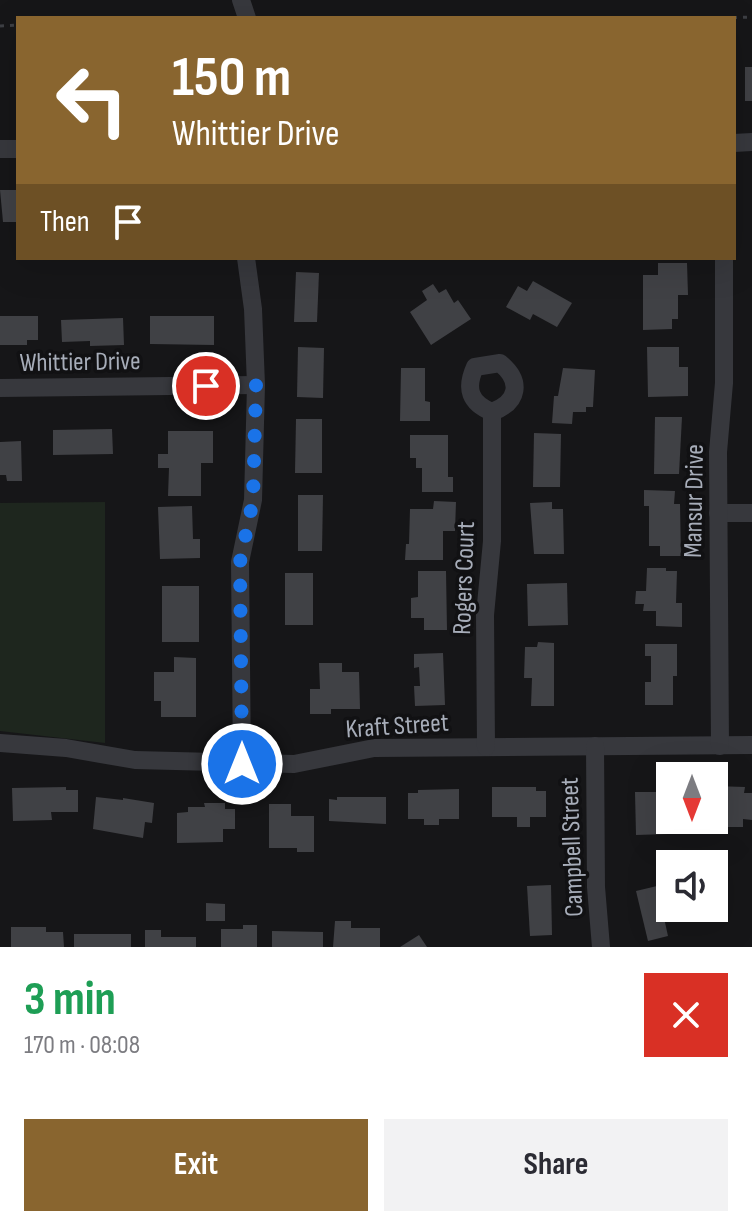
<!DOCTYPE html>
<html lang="en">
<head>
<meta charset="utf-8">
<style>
  :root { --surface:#fff; --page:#f2f2f3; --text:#2b2b33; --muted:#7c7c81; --accent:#89652f }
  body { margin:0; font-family:"Sofia Sans Condensed",sans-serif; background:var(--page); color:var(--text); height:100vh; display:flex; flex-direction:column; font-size:30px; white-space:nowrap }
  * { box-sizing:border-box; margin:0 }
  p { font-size:26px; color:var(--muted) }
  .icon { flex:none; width:44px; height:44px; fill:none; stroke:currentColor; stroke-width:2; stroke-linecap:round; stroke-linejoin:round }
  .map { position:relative; height:947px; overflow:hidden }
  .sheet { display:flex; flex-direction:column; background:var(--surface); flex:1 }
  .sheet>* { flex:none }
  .banner { position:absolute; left:16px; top:16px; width:720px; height:244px; border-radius:0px; box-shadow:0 8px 32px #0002; background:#89652f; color:#fff; overflow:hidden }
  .needle { width:52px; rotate:180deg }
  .controls { position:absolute; left:656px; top:762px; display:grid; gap:16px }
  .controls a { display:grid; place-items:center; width:72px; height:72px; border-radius:0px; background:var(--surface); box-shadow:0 8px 32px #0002; font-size:40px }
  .pin { position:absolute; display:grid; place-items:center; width:68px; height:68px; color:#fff; margin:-34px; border:4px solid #fff; border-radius:50%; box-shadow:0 2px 8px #0007 }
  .me { position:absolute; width:88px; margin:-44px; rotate:0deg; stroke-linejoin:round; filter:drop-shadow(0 0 6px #0008) }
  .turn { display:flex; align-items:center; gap:28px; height:168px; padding:0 24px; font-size:36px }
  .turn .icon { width:104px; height:104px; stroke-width:2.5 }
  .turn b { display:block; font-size:56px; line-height:68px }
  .then { display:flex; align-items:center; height:76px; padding:0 24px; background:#0003; gap:16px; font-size:30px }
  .round { display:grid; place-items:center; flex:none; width:84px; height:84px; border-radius:0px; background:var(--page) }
  .summary { display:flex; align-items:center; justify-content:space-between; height:136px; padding:0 24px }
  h1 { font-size:48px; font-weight:700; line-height:60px; color:#1e9e55 }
  .button { display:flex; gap:16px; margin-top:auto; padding:16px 24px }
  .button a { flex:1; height:92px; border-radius:0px; background:var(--accent); color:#fff; font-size:32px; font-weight:700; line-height:92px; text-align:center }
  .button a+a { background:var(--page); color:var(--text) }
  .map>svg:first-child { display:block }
  .park { fill:#1e261e }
  .building { fill:#404145 }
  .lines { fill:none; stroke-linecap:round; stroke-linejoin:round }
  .path { stroke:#3d3f44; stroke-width:3; stroke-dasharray:4 6; stroke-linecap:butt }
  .street { stroke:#37383d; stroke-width:18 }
  .route { stroke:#1a73e8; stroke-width:14; stroke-dasharray:0 25.2 }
  .labels { text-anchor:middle; stroke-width:7; stroke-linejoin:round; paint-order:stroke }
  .street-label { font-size:26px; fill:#a7adb9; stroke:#111113 }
</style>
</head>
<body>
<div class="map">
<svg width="752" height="947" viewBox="0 0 752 947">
  <rect width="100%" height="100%" fill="#161618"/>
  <path class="park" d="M105 502V743L0 731V503Z"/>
  <g class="building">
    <rect x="745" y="67" width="7" height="34"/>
    <path d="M0 190H17L18 222H3Z"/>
    <path d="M658 263H687L688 295H678V319H672V329L643 330V275H658Z"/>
    <path d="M296 272 319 273 317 322H294Z"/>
    <path d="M533 281 572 303 557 327 533 314 530 320 506 307 518 286 527 291Z"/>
    <path d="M433 284 439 293 446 289 454 303 458 300 471 319 431 345 410 312 427 300 422 291Z"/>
    <path d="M0 316H38V340H27V345H0Z"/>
    <path d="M150 316H214V345L150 344Z"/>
    <path d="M123 318 124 345 90 346V341L62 342 61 320Z"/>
    <path d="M298 347 324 348 323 398 297 397Z"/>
    <path d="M647 347H679V367H688V396L648 397Z"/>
    <path d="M401 368H425V401L430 402V421H400Z"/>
    <path d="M563 368 595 370 593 407H586V412H573L572 424 552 423 554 396H558Z"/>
    <path d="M655 417H682L679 474H654Z"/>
    <path d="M296 419H322V473H295Z"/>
    <path d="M112 429 113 454 53 455V430Z"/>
    <path d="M168 431H213V463H201V496H168L169 468H158V454H168Z"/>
    <path d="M534 433 561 434 560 487H533Z"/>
    <path d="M410 435H448V477H453V492H422V468H416V458H410Z"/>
    <path d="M21 441 22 481H7L6 475H0V442Z"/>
    <path d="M644 490 675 491 674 504H680L681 556H660V546H649V506H644Z"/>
    <path d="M298 495H323L322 551H298Z"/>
    <path d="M434 501 456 502 455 531H443V560H405L406 544H409L410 509H433Z"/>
    <path d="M552 502V509H563L564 554H534L530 503Z"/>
    <path d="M192 506 193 539H200V558L160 559 158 507Z"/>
    <path d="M647 568H666V571H677L676 603H682V627L656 626V611H643L644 604H635L636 591H646Z"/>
    <path d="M418 571H446L447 630H424V618H411V598L418 597Z"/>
    <rect x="285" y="573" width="28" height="52"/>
    <path d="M567 583 568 625 528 626 527 584Z"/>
    <rect x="162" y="586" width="37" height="56"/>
    <path d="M538 642 554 643V706H531L532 678H524L525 647H537Z"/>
    <path d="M645 644H677V676H673V705H645V682H651V656H645Z"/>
    <path d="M443 653 445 705 415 706 414 686H420L419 667 414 668V654Z"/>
    <path d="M174 657 196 658V717H161V701H154V672H174Z"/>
    <path d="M319 663H342V672H359L360 709H331V714H310V689H320Z"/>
    <path d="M714 786 745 787 744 793H752V820L743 819V827H726V810H714Z"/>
    <path d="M66 787V790H78V812H51L52 820 13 821 12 788Z"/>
    <path d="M492 787H536V791H546V817H530V827H517V817H492Z"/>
    <path d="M459 789V819H439V825H424V819H408V793H418V790Z"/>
    <path d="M635 792H670L668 834 636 835Z"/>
    <path d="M96 797 123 800V798L154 803 152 823 145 822 143 838 93 829Z"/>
    <path d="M337 797H386V824L329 821V799L337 800Z"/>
    <path d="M204 803H225V809H235V829H223V842L177 843V813L188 812V807H205Z"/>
    <path d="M269 804H291V816H314V852H297V848H269Z"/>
    <path d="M551 885 552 935 530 936 527 886Z"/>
    <path d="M657 886 668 936 648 941 636 891Z"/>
    <path d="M206 903 225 904V921H206Z"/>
    <path d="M335 921H351V928H380V947H333Z"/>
    <path d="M243 925H257V947H221V929H243Z"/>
    <path d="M11 927H46V932H63L64 947H11Z"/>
    <path d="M145 930H161V937H196V947H145Z"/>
    <path d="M272 931 323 932V947H272Z"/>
    <rect x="74" y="934" width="57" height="13"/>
    <path d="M419 935 427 947H400Z"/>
  </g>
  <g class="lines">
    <g class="path">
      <path d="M450 18H467"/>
      <path d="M723 18 752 17"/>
      <path d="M0 26 18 25"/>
    </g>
    <g class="street">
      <path d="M241 0 247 18"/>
      <path d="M734 143 752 142"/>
      <path d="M0 149H18"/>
      <path d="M0 388 256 385"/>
      <path d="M718 513H752"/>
      <path d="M0 743 66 748 135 760 294 764 374 748 752 745"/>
      <path d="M595 746 596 887 601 947"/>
      <path d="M720 746 718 452 724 383V258"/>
      <path d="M486 747 485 615 492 541V412C519 402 522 381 500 363L475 367C465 389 470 403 492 412"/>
      <path d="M242 764 240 562 253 500 256 385 253 309 246 258"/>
    </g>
  </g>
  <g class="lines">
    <path class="route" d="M206 386 256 385 253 500 240 562 242 764"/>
  </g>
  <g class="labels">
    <g class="street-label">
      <text transform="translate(80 361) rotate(-1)" y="9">Whittier Drive</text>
      <text transform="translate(693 501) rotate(-89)" y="9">Mansur Drive</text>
      <text transform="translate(463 578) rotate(-88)" y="9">Rogers Court</text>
      <text transform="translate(397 725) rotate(-4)" y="9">Kraft Street</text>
      <text transform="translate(571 847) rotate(-92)" y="9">Campbell Street</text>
    </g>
  </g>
</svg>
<div class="controls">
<a><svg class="needle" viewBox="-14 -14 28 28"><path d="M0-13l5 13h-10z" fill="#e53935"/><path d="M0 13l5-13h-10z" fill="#7c7c81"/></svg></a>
<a><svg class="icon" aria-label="sound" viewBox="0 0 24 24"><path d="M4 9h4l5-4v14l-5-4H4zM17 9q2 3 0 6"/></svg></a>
</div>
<div class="pin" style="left:206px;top:386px;background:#d93025"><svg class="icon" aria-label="arrive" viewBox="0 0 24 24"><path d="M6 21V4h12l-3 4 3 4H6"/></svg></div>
<svg class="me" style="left:242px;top:764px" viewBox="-20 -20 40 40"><circle r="17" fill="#1a73e8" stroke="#fff" stroke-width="3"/><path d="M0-11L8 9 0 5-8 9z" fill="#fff"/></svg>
<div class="banner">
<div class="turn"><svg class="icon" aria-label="left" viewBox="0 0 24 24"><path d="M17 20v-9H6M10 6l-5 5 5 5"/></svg><div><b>150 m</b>Whittier Drive</div></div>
<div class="then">Then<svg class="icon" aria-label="arrive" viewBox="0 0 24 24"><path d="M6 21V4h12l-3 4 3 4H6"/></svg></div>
</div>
</div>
<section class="sheet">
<div class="summary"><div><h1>3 min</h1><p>170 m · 08:08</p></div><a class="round" style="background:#d93025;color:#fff"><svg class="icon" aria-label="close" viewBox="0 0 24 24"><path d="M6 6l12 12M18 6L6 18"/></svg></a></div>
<div class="button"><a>Exit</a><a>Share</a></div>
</section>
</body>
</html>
